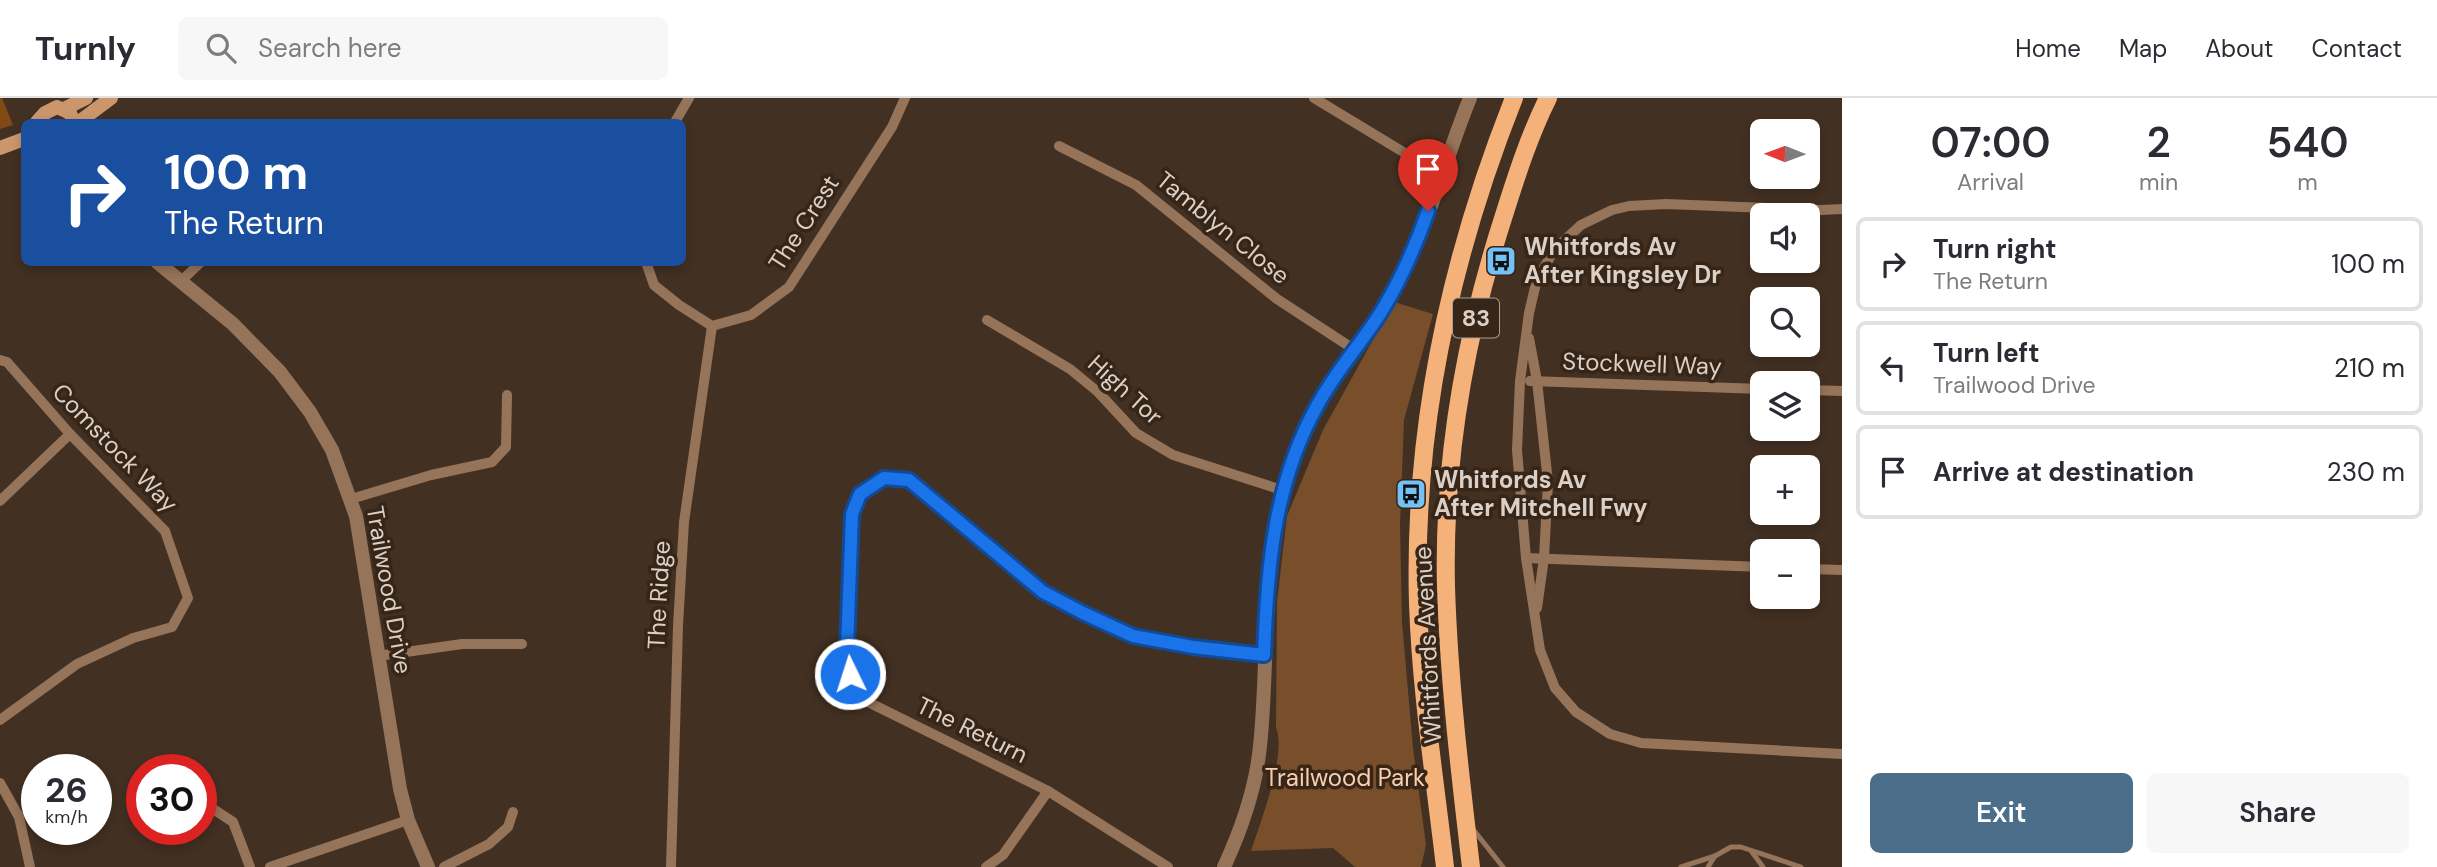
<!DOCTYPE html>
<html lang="en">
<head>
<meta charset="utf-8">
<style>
  :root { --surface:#fff; --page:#f7f7f7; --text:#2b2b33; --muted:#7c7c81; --line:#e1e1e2; --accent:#4b6e8a }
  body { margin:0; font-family:"DM Sans",sans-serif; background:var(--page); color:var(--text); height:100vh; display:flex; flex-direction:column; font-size:26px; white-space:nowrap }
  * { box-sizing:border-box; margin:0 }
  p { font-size:23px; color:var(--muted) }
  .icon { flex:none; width:38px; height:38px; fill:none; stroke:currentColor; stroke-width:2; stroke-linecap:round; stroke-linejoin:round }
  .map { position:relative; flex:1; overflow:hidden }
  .sheet { display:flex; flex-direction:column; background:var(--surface); width:595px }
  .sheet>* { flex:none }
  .top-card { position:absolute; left:21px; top:21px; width:665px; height:147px; border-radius:10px; box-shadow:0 4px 10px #0003; background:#1a4fa0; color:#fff; overflow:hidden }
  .needle { width:46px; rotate:271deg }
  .fabs { position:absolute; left:1750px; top:21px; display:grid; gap:14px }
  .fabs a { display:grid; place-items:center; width:70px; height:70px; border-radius:10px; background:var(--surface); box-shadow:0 4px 10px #0003; font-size:35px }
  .speed { position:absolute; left:21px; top:656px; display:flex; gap:14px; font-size:35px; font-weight:700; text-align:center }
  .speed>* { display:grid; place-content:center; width:91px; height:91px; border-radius:50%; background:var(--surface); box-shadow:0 4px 10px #0003; line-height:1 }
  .speed small { font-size:18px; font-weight:400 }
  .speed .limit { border:10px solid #d22; background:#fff; color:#111 }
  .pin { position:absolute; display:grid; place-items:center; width:60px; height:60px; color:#fff; margin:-72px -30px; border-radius:50% 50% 50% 0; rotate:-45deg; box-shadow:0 0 7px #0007 }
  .pin .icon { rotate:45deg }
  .me { position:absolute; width:77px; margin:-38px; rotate:356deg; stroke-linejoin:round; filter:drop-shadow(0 0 5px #0008) }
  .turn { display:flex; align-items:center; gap:24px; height:147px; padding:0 28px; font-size:32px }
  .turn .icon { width:91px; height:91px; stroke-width:2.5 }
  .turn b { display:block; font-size:49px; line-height:60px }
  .eta { display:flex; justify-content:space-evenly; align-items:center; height:119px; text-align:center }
  .eta b { font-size:42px; font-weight:600; line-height:49px }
  .primary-button { display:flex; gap:14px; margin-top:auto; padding:14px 28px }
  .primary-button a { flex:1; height:80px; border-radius:10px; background:var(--accent); color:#fff; font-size:28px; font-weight:600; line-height:80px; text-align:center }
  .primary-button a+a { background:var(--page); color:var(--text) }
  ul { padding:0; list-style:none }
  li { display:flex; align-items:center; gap:21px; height:94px; margin:0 14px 10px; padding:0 14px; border:4px solid var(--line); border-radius:10px }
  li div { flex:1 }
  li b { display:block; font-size:26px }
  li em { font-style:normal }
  header { display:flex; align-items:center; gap:42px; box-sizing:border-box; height:98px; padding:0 35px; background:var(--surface); border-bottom:2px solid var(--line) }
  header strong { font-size:33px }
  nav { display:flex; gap:38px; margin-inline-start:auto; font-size:24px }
  .search { width:490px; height:63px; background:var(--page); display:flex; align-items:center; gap:18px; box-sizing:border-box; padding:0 24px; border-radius:10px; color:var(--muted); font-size:26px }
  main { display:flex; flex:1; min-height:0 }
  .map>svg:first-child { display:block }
  .green { fill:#794f2b }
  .forest { fill:#824a13 }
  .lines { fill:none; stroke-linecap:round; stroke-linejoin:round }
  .service { stroke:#957459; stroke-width:5 }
  .minor { stroke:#957459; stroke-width:10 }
  .tertiary { stroke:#957459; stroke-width:14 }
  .secondary { stroke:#cb966c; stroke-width:14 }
  .primary { stroke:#f5b17a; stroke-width:18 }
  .route-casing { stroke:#114b97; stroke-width:18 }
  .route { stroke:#1a73e8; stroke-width:12 }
  .labels { text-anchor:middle; stroke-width:7; stroke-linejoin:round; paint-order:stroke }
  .shield { fill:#372618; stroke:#aa9d92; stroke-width:2 }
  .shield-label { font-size:23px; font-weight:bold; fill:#dbd0c7 }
  .street-label { font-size:24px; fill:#dbd0c7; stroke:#372618 }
  .poi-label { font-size:24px; font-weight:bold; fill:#dbd0c7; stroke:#372618; text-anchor:start }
  .park-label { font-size:24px; fill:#f8cfb0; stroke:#372618 }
</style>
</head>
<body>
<header>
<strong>Turnly</strong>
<div class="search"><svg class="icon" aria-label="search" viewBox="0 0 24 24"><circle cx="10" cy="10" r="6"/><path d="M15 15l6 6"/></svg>Search here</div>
<nav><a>Home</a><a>Map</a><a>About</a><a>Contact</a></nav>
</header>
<main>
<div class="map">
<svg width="1842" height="769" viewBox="0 0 1842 769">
  <rect width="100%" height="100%" fill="#423022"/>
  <path class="green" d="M1394 204 1433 216 1404 322 1400 428 1402 524 1413 650 1426 747 1421 769H1355L1333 750 1251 753C1260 726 1287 655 1276 630L1277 504 1287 418 1323 332Z"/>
  <path class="forest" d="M0 0H2L13 27 0 31Z"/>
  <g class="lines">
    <g class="service">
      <path d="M1472 730 1503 769"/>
      <path d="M1752 754 1763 769"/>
      <path d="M1681 769 1715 758 1731 749H1741L1801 769"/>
      <path d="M1708 769 1715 758"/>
    </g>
    <g class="minor">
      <path d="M1314 0 1428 69 1443 73"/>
      <path d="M675 24 689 0"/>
      <path d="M1059 48 1136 87 1277 201 1355 252"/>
      <path d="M1842 111 1821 112 1666 106 1629 108 1612 112 1581 127 1555 151 1537 181 1529 215 1520 283 1517 352 1526 460 1540 552 1555 590 1576 614 1610 636 1641 645 1842 656"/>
      <path d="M646 164 654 187 679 207 712 228 751 217 789 189 892 29 905 0"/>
      <path d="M180 184 201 164"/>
      <path d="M987 222 1070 271 1098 294 1136 335 1173 357 1282 392"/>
      <path d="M1529 240 1537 283 1548 384 1544 460 1537 510"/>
      <path d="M0 262 7 264 70 336 165 433 188 500 172 529 133 540 77 566 0 622"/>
      <path d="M1530 283 1762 291"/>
      <path d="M1808 292 1842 293"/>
      <path d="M351 401 431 377 492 364 506 349 507 297"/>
      <path d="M0 403 70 336"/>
      <path d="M1526 460 1762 469"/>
      <path d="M1808 471 1842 472"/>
      <path d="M378 558 462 546H522"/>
      <path d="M0 685 19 719 30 769"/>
      <path d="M201 706 204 705 233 724 250 769"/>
      <path d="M270 769 408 722"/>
      <path d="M444 769 489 746 508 729 513 714"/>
      <path d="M671 769 678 528 684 424 712 228"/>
      <path d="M986 769 1003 757 1048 693"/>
      <path d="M1168 769 1048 693 868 604 850 577 847 550 852 416 860 396 883 380 909 382 1043 494 1083 515 1133 538 1193 549 1264 557"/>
    </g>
    <g class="tertiary">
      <path d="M157 164 233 226 280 274 310 314 332 352 356 418 400 691 408 722 428 769"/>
      <path d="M1224 769C1242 730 1256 690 1260 648 1269 563 1261 478 1282 395 1291 358 1308 320 1329 288 1351 254 1378 223 1397 187 1428 130 1445 61 1470 0"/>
    </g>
    <g class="secondary">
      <path d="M64 11 86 0"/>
      <path d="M37 24 45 15 57 9 70 15 74 24"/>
      <path d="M79 24 111 0"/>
      <path d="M0 50 24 41"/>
    </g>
    <g class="primary">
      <path d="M1445 769C1435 682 1421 594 1418 506 1413 332 1450 161 1514 0"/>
      <path d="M1471 769C1460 676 1449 583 1446 489 1443 362 1466 234 1505 114 1517 76 1530 36 1548 0"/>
    </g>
  </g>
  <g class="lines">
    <g class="route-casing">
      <path id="route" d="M850 576 847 550 852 416 860 396 884 380 909 382 1043 494 1083 515 1133 538 1193 549 1264 557C1267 470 1274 385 1317 308 1334 276 1358 249 1378 219 1399 186 1415 150 1428 113"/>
    </g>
    <use href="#route" class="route"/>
  </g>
  <defs>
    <g id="bus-square" transform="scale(1.575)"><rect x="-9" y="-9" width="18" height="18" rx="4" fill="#73c1f5" stroke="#372618"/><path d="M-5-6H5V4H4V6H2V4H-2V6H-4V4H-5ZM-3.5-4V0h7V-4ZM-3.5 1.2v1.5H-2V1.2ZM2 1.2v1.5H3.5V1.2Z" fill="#111"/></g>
  </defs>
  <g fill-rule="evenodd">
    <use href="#bus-square" x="1501" y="163"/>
    <use href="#bus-square" x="1411" y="396"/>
  </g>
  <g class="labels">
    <rect class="shield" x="1453" y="200.5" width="46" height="39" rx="5"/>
    <g class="shield-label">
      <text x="1476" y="228">83</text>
    </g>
    <g class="street-label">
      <text transform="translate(804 125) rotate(-57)" y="8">The Crest</text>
      <text transform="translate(1223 130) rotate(39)" y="8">Tamblyn Close</text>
      <text transform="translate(1642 266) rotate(2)" y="8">Stockwell Way</text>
      <text transform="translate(1125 292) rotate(42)" y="8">High Tor</text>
      <text transform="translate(115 350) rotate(46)" y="8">Comstock Way</text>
      <text transform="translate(389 492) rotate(80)" y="8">Trailwood Drive</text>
      <text transform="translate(659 497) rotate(-87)" y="8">The Ridge</text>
      <text transform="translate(1428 547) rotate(-93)" y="8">Whitfords Avenue</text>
      <text transform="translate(972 632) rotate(26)" y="8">The Return</text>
    </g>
    <g class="poi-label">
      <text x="1524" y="157">Whitfords Av<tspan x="1524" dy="28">After Kingsley Dr</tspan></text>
      <text x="1434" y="390">Whitfords Av<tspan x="1434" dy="28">After Mitchell Fwy</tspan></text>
    </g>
    <g class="park-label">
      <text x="1345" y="688">Trailwood Park</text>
    </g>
  </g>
</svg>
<div class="fabs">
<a><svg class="needle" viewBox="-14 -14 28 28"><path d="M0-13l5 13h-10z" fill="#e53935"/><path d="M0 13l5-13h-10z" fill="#7c7c81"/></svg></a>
<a><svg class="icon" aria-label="sound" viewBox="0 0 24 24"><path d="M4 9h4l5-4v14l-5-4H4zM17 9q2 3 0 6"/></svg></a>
<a><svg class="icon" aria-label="search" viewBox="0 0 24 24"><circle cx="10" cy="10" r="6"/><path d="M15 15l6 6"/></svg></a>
<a><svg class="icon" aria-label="layers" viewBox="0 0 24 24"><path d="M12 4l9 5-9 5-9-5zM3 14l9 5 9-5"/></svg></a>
<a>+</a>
<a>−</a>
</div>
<div class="speed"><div>26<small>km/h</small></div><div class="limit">30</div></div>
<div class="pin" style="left:1428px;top:113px;background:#d93025"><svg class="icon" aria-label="arrive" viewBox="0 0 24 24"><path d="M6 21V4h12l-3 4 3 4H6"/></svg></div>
<svg class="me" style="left:850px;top:576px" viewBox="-20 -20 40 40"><circle r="17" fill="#1a73e8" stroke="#fff" stroke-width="3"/><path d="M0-11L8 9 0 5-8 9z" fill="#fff"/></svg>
<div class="top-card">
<div class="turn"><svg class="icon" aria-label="right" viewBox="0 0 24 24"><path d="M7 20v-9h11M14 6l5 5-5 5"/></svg><div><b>100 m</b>The Return</div></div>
</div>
</div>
<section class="sheet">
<div class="eta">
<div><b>07:00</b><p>Arrival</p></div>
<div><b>2</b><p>min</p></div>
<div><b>540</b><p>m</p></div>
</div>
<ul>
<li><svg class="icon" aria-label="right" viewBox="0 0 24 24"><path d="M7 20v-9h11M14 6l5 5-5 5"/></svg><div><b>Turn right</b><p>The Return</p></div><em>100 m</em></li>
<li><svg class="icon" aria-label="left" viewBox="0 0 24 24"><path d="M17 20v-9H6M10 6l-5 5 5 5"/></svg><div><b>Turn left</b><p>Trailwood Drive</p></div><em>210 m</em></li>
<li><svg class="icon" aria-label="arrive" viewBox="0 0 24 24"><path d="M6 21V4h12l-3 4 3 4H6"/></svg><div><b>Arrive at destination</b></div><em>230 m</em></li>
</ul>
<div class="primary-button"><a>Exit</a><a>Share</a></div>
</section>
</main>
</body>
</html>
